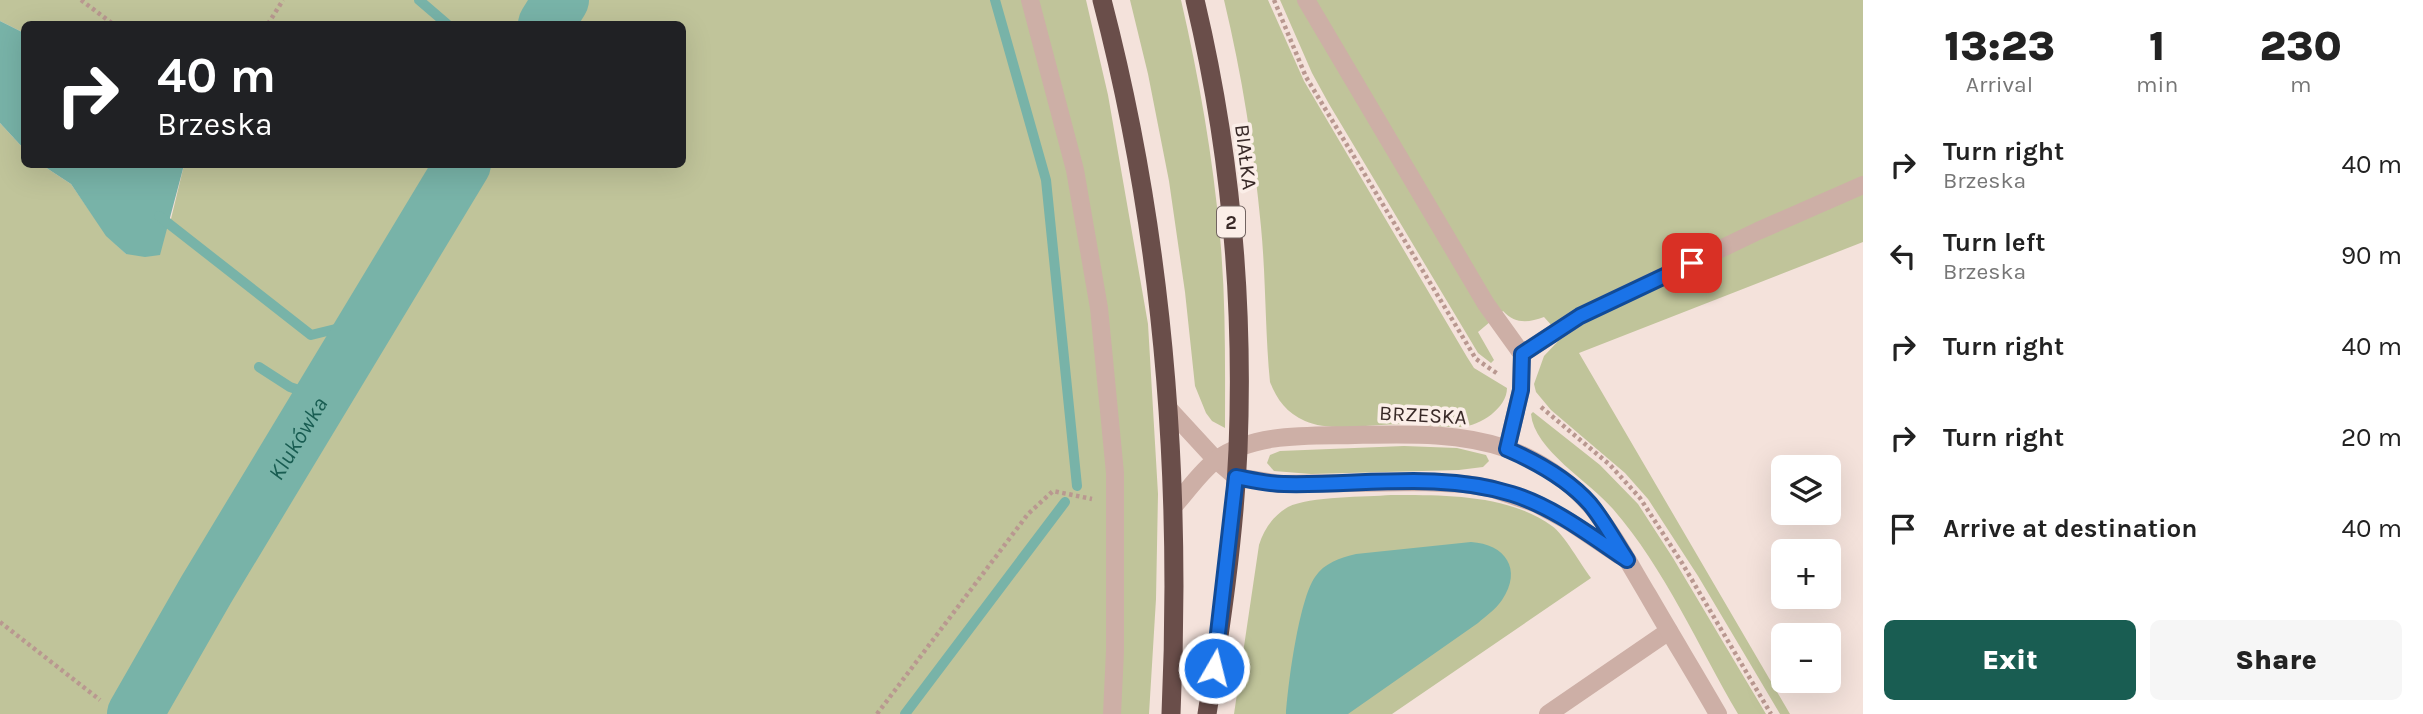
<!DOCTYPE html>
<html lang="en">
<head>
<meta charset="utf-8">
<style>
  :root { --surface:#fff; --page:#f6f6f6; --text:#222; --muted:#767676; --accent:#195d52 }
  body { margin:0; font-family:Karla,sans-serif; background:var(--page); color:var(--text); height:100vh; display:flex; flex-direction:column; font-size:26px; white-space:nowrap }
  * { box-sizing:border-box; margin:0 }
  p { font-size:23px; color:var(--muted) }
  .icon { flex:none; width:38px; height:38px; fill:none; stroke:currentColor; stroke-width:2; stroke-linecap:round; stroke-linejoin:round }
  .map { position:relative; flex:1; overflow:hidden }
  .panel { display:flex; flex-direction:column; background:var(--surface); width:560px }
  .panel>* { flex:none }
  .guide { position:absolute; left:21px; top:21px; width:665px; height:147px; border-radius:10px; box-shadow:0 7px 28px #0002; background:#202124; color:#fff; overflow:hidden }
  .tools { position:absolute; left:1771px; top:455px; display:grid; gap:14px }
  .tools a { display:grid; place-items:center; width:70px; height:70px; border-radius:10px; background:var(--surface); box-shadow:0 7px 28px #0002; font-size:35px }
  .pin { position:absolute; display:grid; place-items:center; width:60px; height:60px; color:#fff; margin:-30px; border-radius:14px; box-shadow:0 4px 10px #0006 }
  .me { position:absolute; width:77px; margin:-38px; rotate:8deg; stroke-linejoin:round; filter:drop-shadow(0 0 5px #0008) }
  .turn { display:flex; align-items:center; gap:24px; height:147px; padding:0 21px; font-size:32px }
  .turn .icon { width:91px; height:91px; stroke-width:2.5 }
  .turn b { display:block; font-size:49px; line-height:60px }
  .eta { display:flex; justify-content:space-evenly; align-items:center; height:119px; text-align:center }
  .eta b { font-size:42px; font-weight:800; line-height:49px }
  .action { display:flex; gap:14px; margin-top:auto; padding:14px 21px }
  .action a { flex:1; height:80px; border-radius:10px; background:var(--accent); color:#fff; font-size:28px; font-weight:800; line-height:80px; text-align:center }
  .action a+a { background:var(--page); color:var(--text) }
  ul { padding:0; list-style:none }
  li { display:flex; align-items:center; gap:21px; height:91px; padding:0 21px }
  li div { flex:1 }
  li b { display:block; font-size:26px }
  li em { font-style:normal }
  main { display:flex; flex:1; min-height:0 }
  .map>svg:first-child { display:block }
  .green { fill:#c0c49a }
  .water { fill:#78b3a8 }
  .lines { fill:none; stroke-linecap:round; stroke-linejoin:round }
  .stream { stroke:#78b3a8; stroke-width:10 }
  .river { stroke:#78b3a8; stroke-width:56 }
  .path { stroke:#b99890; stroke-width:4.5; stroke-dasharray:3.5 3.5; stroke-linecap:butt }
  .service { stroke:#cdafa6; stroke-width:18 }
  .tertiary { stroke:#cdafa6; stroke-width:18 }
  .trunk { stroke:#6a4e4a; stroke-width:19 }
  .route-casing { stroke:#114b97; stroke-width:18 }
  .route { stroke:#1a73e8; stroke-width:12 }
  .labels { text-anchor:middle; stroke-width:7; stroke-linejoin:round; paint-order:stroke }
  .shield { fill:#fbeee8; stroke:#726461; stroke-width:2 }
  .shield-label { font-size:19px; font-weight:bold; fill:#382927 }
  .street-label { font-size:21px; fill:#382927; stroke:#fbeee8 }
  .water-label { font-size:23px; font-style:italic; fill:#195d52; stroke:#fbeee8 }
</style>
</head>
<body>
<main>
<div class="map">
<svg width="1863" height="714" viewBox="0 0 1863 714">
  <rect width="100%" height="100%" fill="#f4e2db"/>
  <g class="green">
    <path d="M0 0H1086L1108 95 1148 324 1158 494 1156 599 1149 714H0V123L24 149V164L42 165 71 184 107 236 126 254 170 223 184 165 682 164V24H24V33L0 21Z"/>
    <path d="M1130 0H1181C1199 78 1213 157 1220 237 1226 300 1225 364 1225 428L1212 421 1206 413 1195 386 1185 292 1169 181 1148 74Z"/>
    <path d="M1224 0H1268L1304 81 1467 357 1474 368 1507 388C1507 408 1480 426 1461 427 1445 428 1424 424 1407 424 1378 423 1331 433 1305 421 1287 413 1277 400 1270 382 1265 331 1266 279 1261 227 1254 151 1242 75 1224 0Z"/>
    <path d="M1280 0H1863V242L1579 353 1790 714H1780L1698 576 1648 499 1625 473 1551 410 1536 392 1534 384 1544 356 1562 337 1544 317C1528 323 1515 324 1503 311L1478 332 1494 360 1491 363 1478 353 1329 104 1312 73Z"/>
    <path d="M1533 412 1600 465 1638 504 1673 558 1766 714H1738C1698 646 1665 569 1613 509 1590 482 1534 450 1531 414Z"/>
    <path d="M1404 446 1457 448 1486 455 1489 461 1483 467 1459 470 1311 474 1274 471 1267 463 1270 455 1280 451Z"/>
    <path d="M1391 495C1443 495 1508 494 1552 526 1564 534 1581 565 1591 578L1392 714H1234L1259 545C1264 529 1273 516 1288 507 1310 496 1366 497 1391 495Z"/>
  </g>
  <g class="water">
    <path d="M0 21 24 33V149L0 123Z"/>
    <path d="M42 165H184L160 255 145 257 126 254 106 236 71 184Z"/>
    <path d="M1471 542C1505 544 1523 569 1502 600 1496 609 1486 616 1478 623L1348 714H1286C1288 684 1299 600 1315 577 1324 563 1340 558 1356 554Z"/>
  </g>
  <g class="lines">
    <g class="stream">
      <path d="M419 0 447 24"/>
      <path d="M995 0 1046 180 1077 486"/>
      <path d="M159 216 311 335 368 321"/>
      <path d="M259 367 290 387 322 398"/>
      <path d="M905 714 1065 502"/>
    </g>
    <g class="river">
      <path d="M546 24 561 0"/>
      <path id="s1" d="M135 714 206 590 463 164"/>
    </g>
    <g class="path">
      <path d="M81 0 113 24"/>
      <path d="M1274 0 1306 77 1476 359 1498 374"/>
      <path d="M268 24 283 0"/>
      <path d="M1541 407 1610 465 1640 498 1682 563 1771 714"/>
      <path d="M0 622 100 700"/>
      <path d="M877 714 1028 514 1053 491 1092 499"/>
    </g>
    <g class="service">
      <path d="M1030 0 1075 170 1099 308 1115 473V651L1112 714"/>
      <path d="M1306 0 1486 304 1522 354 1521 390 1507 449"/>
      <path d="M1522 354 1580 316 1758 231 1863 185"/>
      <path d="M1548 714 1669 631"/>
    </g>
    <g class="tertiary">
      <path d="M1169 409 1216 460 1236 477 1280 484 1421 482 1465 484 1490 488 1537 504 1570 522 1619 555"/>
      <path d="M1173 507C1187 492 1200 472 1216 460 1254 432 1311 436 1355 435 1407 434 1459 432 1508 449 1538 460 1570 481 1591 506 1613 533 1630 565 1648 595 1671 635 1695 674 1718 714"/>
    </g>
    <g class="trunk">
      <path d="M1102 0C1163 233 1182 474 1171 714"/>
      <path d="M1195 0C1230 147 1244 299 1238 450 1234 538 1221 627 1207 714"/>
    </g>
  </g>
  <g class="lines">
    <g class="route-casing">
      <path id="route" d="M1214 668 1236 477C1252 480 1268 484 1284 484 1359 486 1439 471 1512 494 1554 507 1591 536 1627 560 1615 542 1604 521 1590 504 1568 479 1537 462 1507 449L1521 390 1522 354 1580 316 1692 263"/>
    </g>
    <use href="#route" class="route"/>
  </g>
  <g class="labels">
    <rect class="shield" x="1217" y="206.5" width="28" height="31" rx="5"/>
    <g class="shield-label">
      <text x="1231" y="229">2</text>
    </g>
    <g class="street-label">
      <text transform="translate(1246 157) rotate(83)" y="7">BIAŁKA</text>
      <text transform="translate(1423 415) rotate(3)" y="7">BRZESKA</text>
    </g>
    <g class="water-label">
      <text dy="8" stroke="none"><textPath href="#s1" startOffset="320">Klukówka</textPath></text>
    </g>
  </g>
</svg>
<div class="tools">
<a><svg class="icon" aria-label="layers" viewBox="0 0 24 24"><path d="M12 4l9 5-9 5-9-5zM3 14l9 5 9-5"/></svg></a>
<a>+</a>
<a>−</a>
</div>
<div class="pin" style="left:1692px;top:263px;background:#d93025"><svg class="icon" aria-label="arrive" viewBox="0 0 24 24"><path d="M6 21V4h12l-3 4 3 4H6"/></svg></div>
<svg class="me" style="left:1214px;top:668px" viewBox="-20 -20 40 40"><circle r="17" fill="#1a73e8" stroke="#fff" stroke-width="3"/><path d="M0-11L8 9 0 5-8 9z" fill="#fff"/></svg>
<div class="guide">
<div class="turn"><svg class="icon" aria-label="right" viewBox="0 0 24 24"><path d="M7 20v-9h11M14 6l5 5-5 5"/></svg><div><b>40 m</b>Brzeska</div></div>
</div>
</div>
<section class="panel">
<div class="eta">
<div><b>13:23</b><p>Arrival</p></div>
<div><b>1</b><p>min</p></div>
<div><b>230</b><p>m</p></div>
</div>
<ul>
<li><svg class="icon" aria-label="right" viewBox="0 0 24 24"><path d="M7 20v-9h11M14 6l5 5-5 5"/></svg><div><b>Turn right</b><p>Brzeska</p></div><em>40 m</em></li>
<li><svg class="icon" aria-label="left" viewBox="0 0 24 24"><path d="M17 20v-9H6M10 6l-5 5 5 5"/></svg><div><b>Turn left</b><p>Brzeska</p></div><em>90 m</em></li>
<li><svg class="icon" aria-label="right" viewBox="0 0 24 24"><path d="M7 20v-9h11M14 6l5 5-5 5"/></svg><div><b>Turn right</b></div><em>40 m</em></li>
<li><svg class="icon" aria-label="right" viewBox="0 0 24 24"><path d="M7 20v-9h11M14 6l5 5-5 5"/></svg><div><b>Turn right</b></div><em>20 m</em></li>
<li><svg class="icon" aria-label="arrive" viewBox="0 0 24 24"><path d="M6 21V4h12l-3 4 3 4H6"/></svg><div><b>Arrive at destination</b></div><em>40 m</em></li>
</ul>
<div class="action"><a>Exit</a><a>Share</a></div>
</section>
</main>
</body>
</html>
